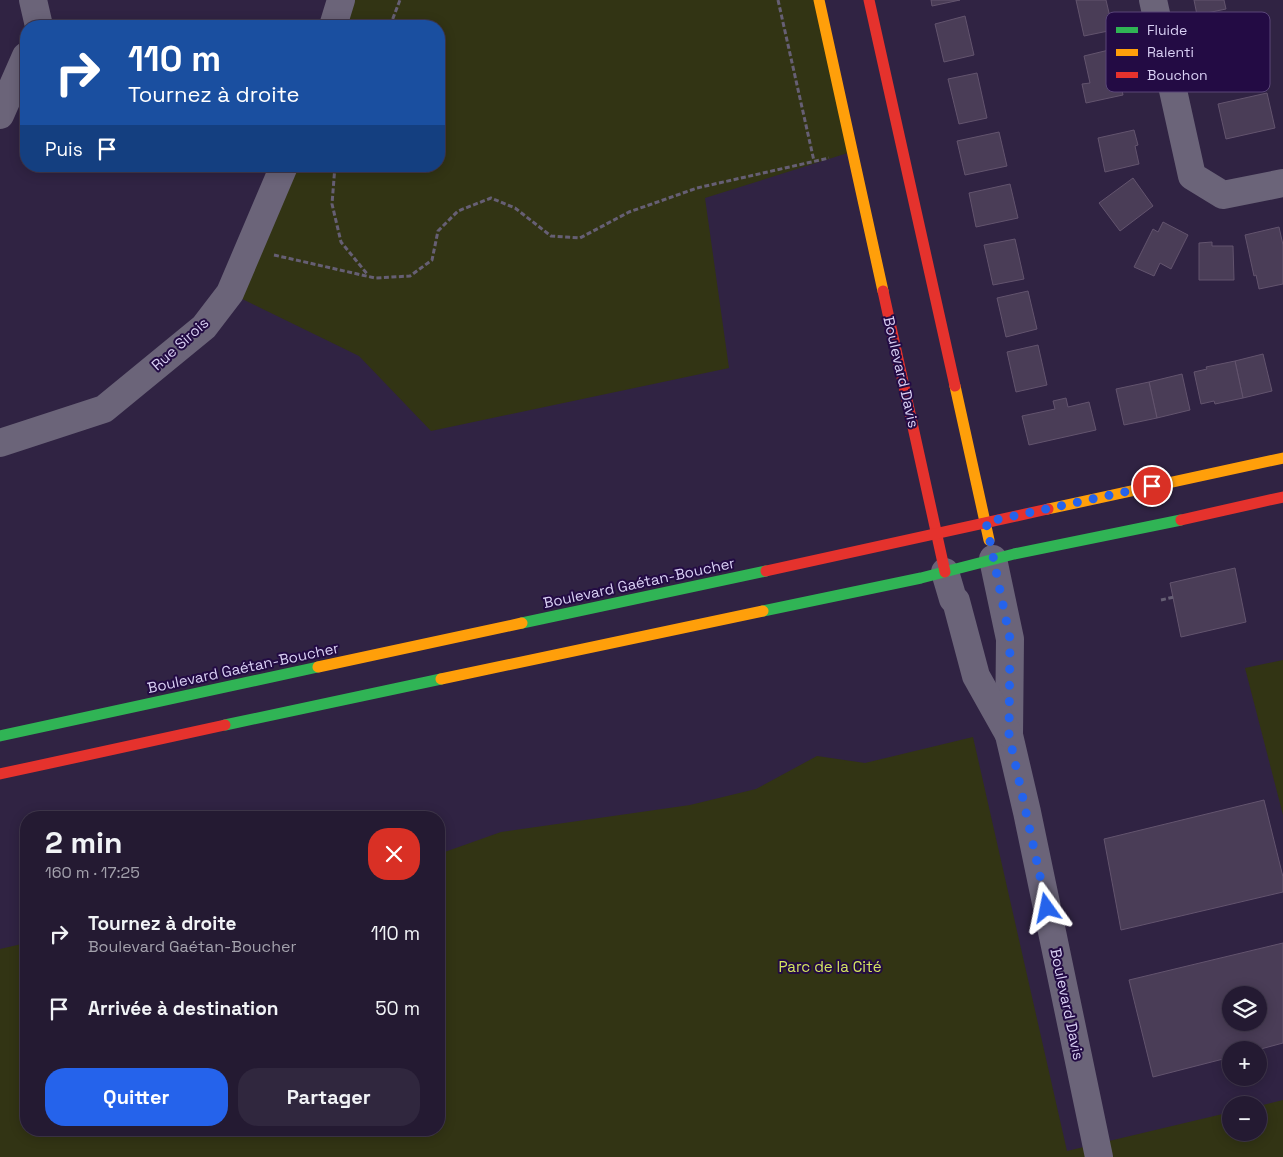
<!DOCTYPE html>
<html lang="fr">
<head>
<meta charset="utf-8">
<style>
  :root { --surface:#241a32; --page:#30273e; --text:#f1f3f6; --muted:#a3a1ac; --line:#41384d; --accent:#2563eb }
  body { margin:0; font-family:"Space Grotesk",sans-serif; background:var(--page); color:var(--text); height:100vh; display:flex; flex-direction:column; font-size:19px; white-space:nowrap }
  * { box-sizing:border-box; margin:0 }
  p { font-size:16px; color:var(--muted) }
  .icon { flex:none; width:28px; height:28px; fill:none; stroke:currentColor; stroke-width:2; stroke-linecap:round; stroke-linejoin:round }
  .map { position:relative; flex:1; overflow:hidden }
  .drawer { position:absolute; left:20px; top:811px; width:425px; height:325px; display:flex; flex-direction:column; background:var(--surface); border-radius:20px; box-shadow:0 2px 12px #0003,0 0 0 1px var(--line) }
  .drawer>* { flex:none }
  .top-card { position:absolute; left:20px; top:20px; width:425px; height:152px; border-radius:20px; box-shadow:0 2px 12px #0003,0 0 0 1px var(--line); background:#1a4fa0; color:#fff; overflow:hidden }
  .buttons { position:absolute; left:1222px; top:986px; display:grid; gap:10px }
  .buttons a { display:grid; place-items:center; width:45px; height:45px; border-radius:50%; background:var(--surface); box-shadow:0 2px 12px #0003,0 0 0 1px var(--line); font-size:25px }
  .pin { position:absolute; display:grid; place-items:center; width:42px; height:42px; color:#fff; margin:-21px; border:2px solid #fff; border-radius:50%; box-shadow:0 1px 5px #0007 }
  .me { position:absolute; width:55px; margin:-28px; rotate:348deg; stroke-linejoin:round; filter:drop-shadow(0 0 4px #0008) }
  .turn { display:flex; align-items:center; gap:18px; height:105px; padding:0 25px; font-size:22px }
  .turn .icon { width:65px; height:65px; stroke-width:2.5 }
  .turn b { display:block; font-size:35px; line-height:42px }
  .then { display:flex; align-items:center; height:48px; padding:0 25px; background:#0003; gap:10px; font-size:19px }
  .round { display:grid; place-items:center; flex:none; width:52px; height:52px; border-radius:20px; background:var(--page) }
  .summary { display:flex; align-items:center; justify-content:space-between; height:85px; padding:0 25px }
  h1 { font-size:30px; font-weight:700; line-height:38px }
  .primary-button { display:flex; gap:10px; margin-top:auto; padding:10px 25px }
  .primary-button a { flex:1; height:58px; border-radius:20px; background:var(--accent); color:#fff; font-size:20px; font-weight:700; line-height:58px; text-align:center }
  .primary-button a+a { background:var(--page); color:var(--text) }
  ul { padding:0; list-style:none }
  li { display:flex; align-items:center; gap:15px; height:75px; padding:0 25px }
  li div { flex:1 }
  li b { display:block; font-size:19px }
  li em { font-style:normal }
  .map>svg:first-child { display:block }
  .green { fill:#323414 }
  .building { fill:#4a3d57; stroke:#63546e; fill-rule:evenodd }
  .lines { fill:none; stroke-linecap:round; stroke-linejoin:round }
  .path { stroke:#665f74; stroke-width:3; stroke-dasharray:5 2.5; stroke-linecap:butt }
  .street { stroke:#6b6479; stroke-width:28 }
  .fast { stroke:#30b455; stroke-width:11 }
  .slow { stroke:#ff9f0a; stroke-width:11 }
  .jam { stroke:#e5322d; stroke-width:11 }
  .route { stroke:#2563eb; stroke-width:9; stroke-dasharray:0 16.2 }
  .labels { text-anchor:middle; stroke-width:4; stroke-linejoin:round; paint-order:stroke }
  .street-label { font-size:15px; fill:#d9d0f4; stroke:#230b44 }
  .park-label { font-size:15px; fill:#d4e660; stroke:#230b44 }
  .key { fill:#230b44; stroke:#5a4679; stroke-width:1 }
  .key-label { font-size:14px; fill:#d9d0f4 }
</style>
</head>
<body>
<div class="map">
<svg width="1283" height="1157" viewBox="0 0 1283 1157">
  <rect width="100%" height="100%" fill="#302343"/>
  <g class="green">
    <path d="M341 0H819L851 152 705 198 729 368 431 431 359 356 230 293 284 166H439V26H333Z"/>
    <path d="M1283 660V815L1245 668Z"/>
    <path d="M973 737 1067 1151 1231 1112V1132H1259V1106L1283 1100V1157H0V949L26 943V1130H439V854L501 832 690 805 756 789 817 756 865 763Z"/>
  </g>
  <g class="building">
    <path d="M931 0H960L932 6Z"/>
    <path d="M1076 0H1106L1113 30 1084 36Z"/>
    <path d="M1194 0H1224L1226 9 1197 15Z"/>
    <path d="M965 16 974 55 944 62 935 24Z"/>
    <path d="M1113 49 1123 95 1086 103 1082 84 1090 83 1084 56Z"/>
    <path d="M977 73 987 118 959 124 948 79Z"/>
    <path d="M1267 93 1275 128 1226 139 1218 104Z"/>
    <path d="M1134 130 1138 145 1135 146 1139 164 1105 172 1098 138Z"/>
    <path d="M999 132 1007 166 965 175 957 141Z"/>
    <path d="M1133 178 1153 206 1120 231 1099 203Z"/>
    <path d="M1010 184 1018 218 976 227 969 193Z"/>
    <path d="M1163 222 1188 235 1171 269 1160 263 1154 276 1134 267 1153 229 1158 232Z"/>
    <path d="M1279 227 1283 245V284L1259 289 1256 275 1254 276 1245 235Z"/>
    <path d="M1015 239 1024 279 993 285 984 245Z"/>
    <path d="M1212 242V246H1233L1234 280H1199V243Z"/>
    <path d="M1028 291 1037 329 1006 337 997 298Z"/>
    <path d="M1038 345 1047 385 1016 392 1007 352Z"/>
    <path d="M1263 354 1272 391 1243 398 1235 361Z"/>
    <path d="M1235 361 1243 398 1215 404 1214 401 1201 404 1194 372 1207 369 1206 367Z"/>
    <path d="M1182 374 1190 410 1157 418 1149 382Z"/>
    <path d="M1149 382 1157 418 1124 425 1116 389Z"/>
    <path d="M1066 398 1068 407 1089 402 1096 430 1029 445 1022 416 1055 409 1053 401Z"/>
    <path d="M1235 568 1246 622 1181 637 1170 583Z"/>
    <path d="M1264 800 1283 877V892L1121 930 1104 839Z"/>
    <path d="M1283 943V1043L1257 1050H1231V1057L1153 1077 1129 980ZM1231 995H1259V1022H1231Z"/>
  </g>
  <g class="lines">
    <g class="path">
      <path d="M778 0 814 161"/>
      <path d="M390 26 400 0"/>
      <path d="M335 166 332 204 341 242 368 275"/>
      <path d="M274 255 375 278 410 276 432 260 438 231 458 211 491 198 515 208 551 236 580 238 629 212 697 188 829 158"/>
      <path d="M1161 600 1174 597"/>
    </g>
    <g class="street">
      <path d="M33 0 39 26"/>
      <path d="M1153 0 1192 176 1223 195 1283 183"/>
      <path d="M333 26 341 0"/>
      <path d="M0 115 26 56"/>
      <path d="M0 443 104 409 204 327 230 293 284 166"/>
      <path d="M993 559 1010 639 1009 735 1027 812 1099 1157"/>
      <path d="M945 572 953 599 956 601 976 676 1008 733"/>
    </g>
    <g class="fast">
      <path d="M763 611 921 578 1014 554 1181 520"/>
      <path d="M522 623 766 571"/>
      <path d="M225 725 441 679"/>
      <path d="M0 736 318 667"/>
    </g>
    <g class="slow">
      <path d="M819 0 883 291"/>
      <path d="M955 386 989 540"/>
      <path d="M1048 509 1283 458"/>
      <path d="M318 667 522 623"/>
      <path d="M441 679 763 611"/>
    </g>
    <g class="jam">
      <path d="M869 0 955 386"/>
      <path d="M883 291 945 572"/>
      <path d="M1181 520 1283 497"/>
      <path d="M766 571 1048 509"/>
      <path d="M0 774 225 725"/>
    </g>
  </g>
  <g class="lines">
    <path class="route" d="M1047 908 1009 735 1010 639 986 522 1152 486"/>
  </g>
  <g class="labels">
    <g class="street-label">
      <text transform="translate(180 344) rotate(-42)" y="5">Rue Sirois</text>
      <text transform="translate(901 372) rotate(77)" y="5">Boulevard Davis</text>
      <text transform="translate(639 583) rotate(-12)" y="5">Boulevard Gaétan-Boucher</text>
      <text transform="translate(243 668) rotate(-12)" y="5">Boulevard Gaétan-Boucher</text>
      <text transform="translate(1067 1004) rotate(78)" y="5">Boulevard Davis</text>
    </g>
    <g class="park-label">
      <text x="830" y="972">Parc de la Cité</text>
    </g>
  </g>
  <rect x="1106" y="12" width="164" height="80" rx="8" class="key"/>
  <rect x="1116" y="27" width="22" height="6" fill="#30b455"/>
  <rect x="1116" y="49" width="22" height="7" fill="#ff9f0a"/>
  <rect x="1116" y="72" width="22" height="6" fill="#e5322d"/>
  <g class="key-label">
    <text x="1147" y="35">Fluide</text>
    <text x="1147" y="57">Ralenti</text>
    <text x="1147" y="80">Bouchon</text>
  </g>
</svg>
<div class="buttons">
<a><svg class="icon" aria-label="layers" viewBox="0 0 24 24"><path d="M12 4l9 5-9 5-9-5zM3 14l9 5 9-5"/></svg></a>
<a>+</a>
<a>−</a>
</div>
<div class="pin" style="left:1152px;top:486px;background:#d93025"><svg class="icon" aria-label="arrive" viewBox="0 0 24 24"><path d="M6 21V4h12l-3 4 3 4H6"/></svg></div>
<svg class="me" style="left:1047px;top:908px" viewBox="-20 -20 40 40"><path d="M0-17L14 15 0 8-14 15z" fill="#2563eb" stroke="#fff" stroke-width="4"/></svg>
<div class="top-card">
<div class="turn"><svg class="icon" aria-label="right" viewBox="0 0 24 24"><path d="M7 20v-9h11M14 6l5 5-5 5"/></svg><div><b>110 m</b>Tournez à droite</div></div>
<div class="then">Puis<svg class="icon" aria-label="arrive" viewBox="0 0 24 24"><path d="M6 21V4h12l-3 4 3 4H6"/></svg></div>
</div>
<section class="drawer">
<div class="summary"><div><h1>2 min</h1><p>160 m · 17:25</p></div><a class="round" style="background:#d93025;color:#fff"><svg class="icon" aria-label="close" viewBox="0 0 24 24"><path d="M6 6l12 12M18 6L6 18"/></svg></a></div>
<ul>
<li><svg class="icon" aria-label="right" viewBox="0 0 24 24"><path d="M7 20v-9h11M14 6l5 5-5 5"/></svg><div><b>Tournez à droite</b><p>Boulevard Gaétan-Boucher</p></div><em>110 m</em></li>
<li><svg class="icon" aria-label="arrive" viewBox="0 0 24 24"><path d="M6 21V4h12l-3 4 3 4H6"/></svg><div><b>Arrivée à destination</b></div><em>50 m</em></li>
</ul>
<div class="primary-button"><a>Quitter</a><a>Partager</a></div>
</section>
</div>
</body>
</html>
